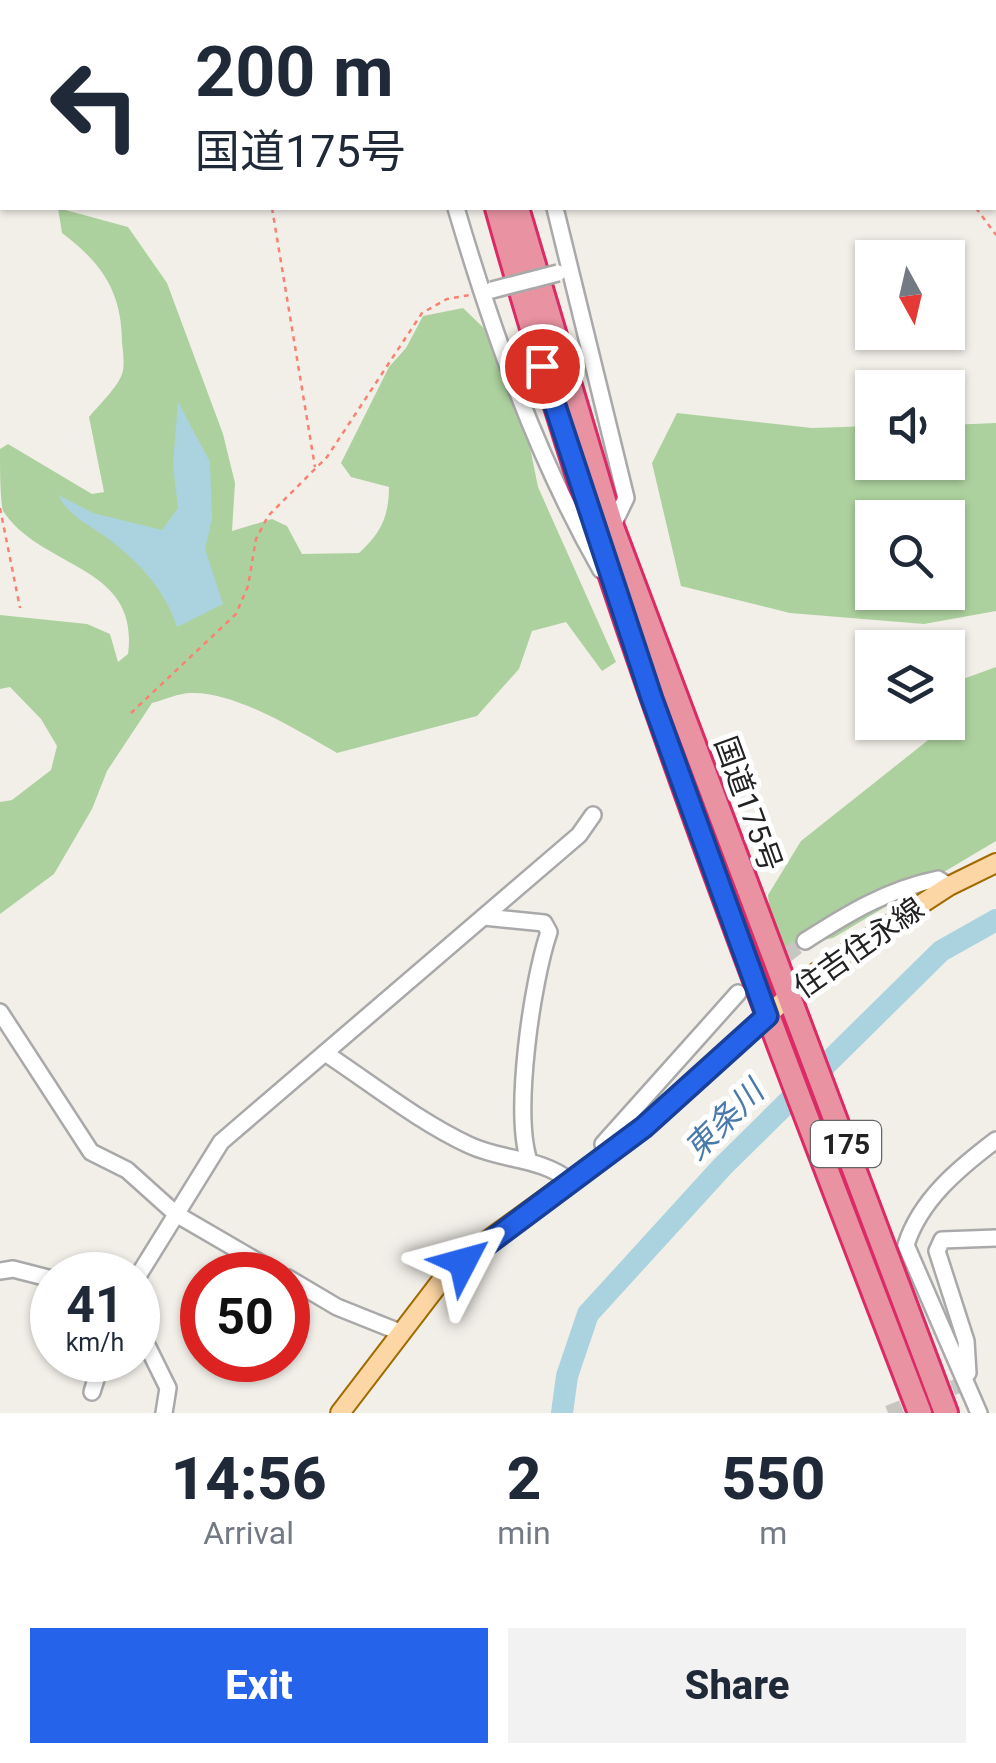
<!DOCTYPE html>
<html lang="en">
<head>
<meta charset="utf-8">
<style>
  :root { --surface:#fff; --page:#f2f2f3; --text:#1f2937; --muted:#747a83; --accent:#2563eb }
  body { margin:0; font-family:Roboto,"Noto Sans JP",sans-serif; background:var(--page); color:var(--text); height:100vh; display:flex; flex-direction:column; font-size:38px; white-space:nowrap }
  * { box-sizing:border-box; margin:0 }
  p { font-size:32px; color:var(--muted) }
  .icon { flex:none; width:55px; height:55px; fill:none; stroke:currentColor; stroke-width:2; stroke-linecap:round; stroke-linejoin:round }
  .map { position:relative; height:1413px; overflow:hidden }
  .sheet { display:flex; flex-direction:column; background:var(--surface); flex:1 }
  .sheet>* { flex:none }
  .top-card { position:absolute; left:0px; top:0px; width:998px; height:210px; box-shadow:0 2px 8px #0004; background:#fff; color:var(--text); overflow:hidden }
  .needle { width:65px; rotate:172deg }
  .fabs { position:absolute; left:855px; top:240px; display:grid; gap:20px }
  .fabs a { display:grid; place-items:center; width:110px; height:110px; border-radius:0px; background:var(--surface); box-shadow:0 2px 8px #0004; font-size:50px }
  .speed { position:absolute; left:30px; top:1252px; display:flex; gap:20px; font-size:50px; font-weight:700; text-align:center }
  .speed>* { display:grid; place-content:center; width:130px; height:130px; border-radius:50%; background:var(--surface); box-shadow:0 2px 8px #0004; line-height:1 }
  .speed small { font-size:25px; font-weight:400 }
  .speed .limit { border:15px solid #d22; background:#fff; color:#111 }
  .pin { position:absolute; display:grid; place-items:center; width:85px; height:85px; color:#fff; margin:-42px; border:5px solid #fff; border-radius:50%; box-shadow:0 2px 10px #0007 }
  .me { position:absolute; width:110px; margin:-55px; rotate:51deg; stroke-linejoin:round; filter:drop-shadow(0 0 8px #0008) }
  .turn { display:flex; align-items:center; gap:35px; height:210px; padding:0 30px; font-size:45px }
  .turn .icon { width:130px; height:130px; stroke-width:2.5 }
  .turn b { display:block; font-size:70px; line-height:85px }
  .eta { display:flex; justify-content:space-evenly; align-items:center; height:170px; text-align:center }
  .eta b { font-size:60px; font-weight:800; line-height:70px }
  .primary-button { display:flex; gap:20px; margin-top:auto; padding:20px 30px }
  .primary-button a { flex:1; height:115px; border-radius:0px; background:var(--accent); color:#fff; font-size:40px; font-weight:800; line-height:115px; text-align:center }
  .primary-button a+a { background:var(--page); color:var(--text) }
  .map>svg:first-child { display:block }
  .forest { fill:#add19e; fill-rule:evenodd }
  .water { fill:#aad3df }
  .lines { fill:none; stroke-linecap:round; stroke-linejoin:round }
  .stream { stroke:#aad3df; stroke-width:4 }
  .river { stroke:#aad3df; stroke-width:22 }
  .minor-tunnel { stroke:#c8c6c1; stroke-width:15; stroke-dasharray:15 8; stroke-linecap:butt }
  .minor-casing { stroke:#a9a9a9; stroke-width:20 }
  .major-casing { stroke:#a06b00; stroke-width:22 }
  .highway-casing { stroke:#dc2a67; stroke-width:28 }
  .path { stroke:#fa8072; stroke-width:2.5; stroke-dasharray:5 5; stroke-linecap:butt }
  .minor { stroke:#fff; stroke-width:15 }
  .major { stroke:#fcd6a4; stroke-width:18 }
  .highway { stroke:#e892a2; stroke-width:22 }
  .minor-bridge-casing { stroke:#a9a9a9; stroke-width:20; stroke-linecap:butt }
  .minor-bridge { stroke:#fff; stroke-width:15 }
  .route-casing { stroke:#184099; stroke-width:25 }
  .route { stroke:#2563eb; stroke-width:18 }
  .labels { text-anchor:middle; stroke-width:10; stroke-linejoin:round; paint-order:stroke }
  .shield { fill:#fff; stroke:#646464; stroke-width:2.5 }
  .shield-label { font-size:28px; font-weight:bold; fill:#222 }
  .street-label { font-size:30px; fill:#222; stroke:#fff }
  .water-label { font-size:32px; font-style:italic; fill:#4a7aab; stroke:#fff }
</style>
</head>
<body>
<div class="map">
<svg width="996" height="1413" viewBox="0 0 996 1413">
  <rect width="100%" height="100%" fill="#f2efe9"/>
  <g class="forest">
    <path d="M58 208 128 227 167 283 223 434 235 483 232 531 272 519 287 526 302 554 359 553C380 534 389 517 389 487L351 477 341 463 389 367 406 348 423 316 463 308 488 332 523 413 538 487 616 662 602 671 566 622 532 631 519 669 477 716 337 753C300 732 235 691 191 693 179 693 164 700 152 703L107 771 92 809 54 874 0 914V802L12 800 51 770 57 746 41 719 10 687 0 689V615L87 624 110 634 118 662 128 654C140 564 42 570 3 511 0 498 0 466 0 449L8 444 92 494 104 492 89 417C99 405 117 388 122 374 125 366 123 351 122 343 122 292 102 263 62 233Z"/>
    <path d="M677 413 812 428 872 426V462H948V425L996 423V611L924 624 790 613 681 586 652 463ZM872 518H948V592H872Z"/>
    <path d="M996 667V841L833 938 773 949 768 895 801 841 927 741 935 723 948 722 952 683Z"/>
  </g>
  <path class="water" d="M178 402 210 462 212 519 205 549 223 604 177 627C166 592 141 564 111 541 91 525 71 519 58 495L93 513 162 530 178 508 173 464Z"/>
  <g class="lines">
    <path class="stream" d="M0 139 2 138"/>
    <path class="river" d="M562 1413 567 1376 588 1314 722 1167 941 951 996 920"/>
    <g class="minor-tunnel">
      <path d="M749 984 805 941"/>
      <path d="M888 1413 968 1382"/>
    </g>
    <g class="minor-casing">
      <g id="minor">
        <path d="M39 0 40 2"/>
        <path d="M416 0V2"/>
        <path d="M506 0 507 2"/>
        <path d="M995 4H996"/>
        <path d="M0 148H2"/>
        <path d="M456 208C493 333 536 456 601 570"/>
        <path d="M555 208 626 498 612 527"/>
        <path d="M484 917 544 923 549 932C532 982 513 1112 529 1161"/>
        <path d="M805 941C847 914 888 889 938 879L949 886"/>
        <path d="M0 1012 91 1152 127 1170 176 1214 281 1275"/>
        <path d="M325 1053C372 1084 418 1121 469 1145 503 1161 540 1157 570 1181"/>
        <path d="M606 1156 603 1144 738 993"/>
        <path d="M0 1271 13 1269 52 1279"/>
        <path d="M138 1276 221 1142 579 835 593 815"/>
        <path d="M288 1278 337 1307 402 1333"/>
        <path d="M138 1327 168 1388 164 1413"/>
        <path d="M968 1373 966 1341 937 1251 942 1240 996 1238"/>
        <path d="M92 1392 102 1360"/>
        <path d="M979 1413 906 1245C920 1200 959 1168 996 1140"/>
      </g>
    </g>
    <g class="major-casing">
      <path id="major" d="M340 1413 441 1281 484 1243 644 1127 811 976 949 886 996 863"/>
    </g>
    <g class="highway-casing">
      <g id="highway">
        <path d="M447 0V2"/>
        <path d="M468 0 469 2"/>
        <path d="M497 208C612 618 767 1015 920 1413"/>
        <path d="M517 208 612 527 946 1413"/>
      </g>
    </g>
    <g class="path">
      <path d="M245 0 246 2"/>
      <path d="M272 208 315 467"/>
      <path d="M976 208 996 235"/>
      <path d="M0 508 20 608"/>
      <path d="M131 713 236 614 248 586 256 539 268 516 327 457 422 313 447 299 470 295"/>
    </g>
    <use href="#minor" class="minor"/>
    <use href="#major" class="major"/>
    <use href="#highway" class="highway"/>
    <g class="minor-bridge-casing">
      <path id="minor-bridge" d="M492 290 558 273"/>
    </g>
    <use href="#minor-bridge" class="minor-bridge"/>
  </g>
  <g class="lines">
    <g class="route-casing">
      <path id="route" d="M463 1262 644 1127 767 1016 652 699 542 366"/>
    </g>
    <use href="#route" class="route"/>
  </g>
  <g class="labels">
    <rect class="shield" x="811" y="1121" width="70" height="46" rx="8"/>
    <g class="shield-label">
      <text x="846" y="1154">175</text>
    </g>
    <g class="street-label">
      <text transform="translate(748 804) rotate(70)" y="10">国道175号</text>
      <text transform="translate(859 948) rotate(-35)" y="10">住吉住永線</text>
    </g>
    <g class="water-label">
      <text transform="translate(724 1120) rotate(-45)" y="11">東条川</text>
    </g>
  </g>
</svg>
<div class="fabs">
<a><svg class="needle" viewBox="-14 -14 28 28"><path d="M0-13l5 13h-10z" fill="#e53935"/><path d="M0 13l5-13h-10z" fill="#747a83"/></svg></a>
<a><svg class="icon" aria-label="sound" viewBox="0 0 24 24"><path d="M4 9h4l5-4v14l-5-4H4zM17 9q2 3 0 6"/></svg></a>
<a><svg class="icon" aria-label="search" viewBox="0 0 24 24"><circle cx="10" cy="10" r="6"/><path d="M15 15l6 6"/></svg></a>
<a><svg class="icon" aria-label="layers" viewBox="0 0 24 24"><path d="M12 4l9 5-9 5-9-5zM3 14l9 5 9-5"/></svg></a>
</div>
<div class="speed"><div>41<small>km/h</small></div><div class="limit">50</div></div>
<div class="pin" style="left:542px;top:366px;background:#d93025"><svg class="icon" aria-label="arrive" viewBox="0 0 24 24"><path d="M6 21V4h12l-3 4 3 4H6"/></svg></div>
<svg class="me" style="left:463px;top:1262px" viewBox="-20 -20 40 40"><path d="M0-17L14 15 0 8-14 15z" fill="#2563eb" stroke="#fff" stroke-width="4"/></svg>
<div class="top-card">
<div class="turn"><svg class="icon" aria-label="left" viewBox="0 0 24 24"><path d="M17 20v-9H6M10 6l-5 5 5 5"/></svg><div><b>200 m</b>国道175号</div></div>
</div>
</div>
<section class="sheet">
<div class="eta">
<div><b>14:56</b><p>Arrival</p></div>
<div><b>2</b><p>min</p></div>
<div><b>550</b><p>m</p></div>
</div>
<div class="primary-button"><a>Exit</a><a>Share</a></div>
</section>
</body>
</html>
